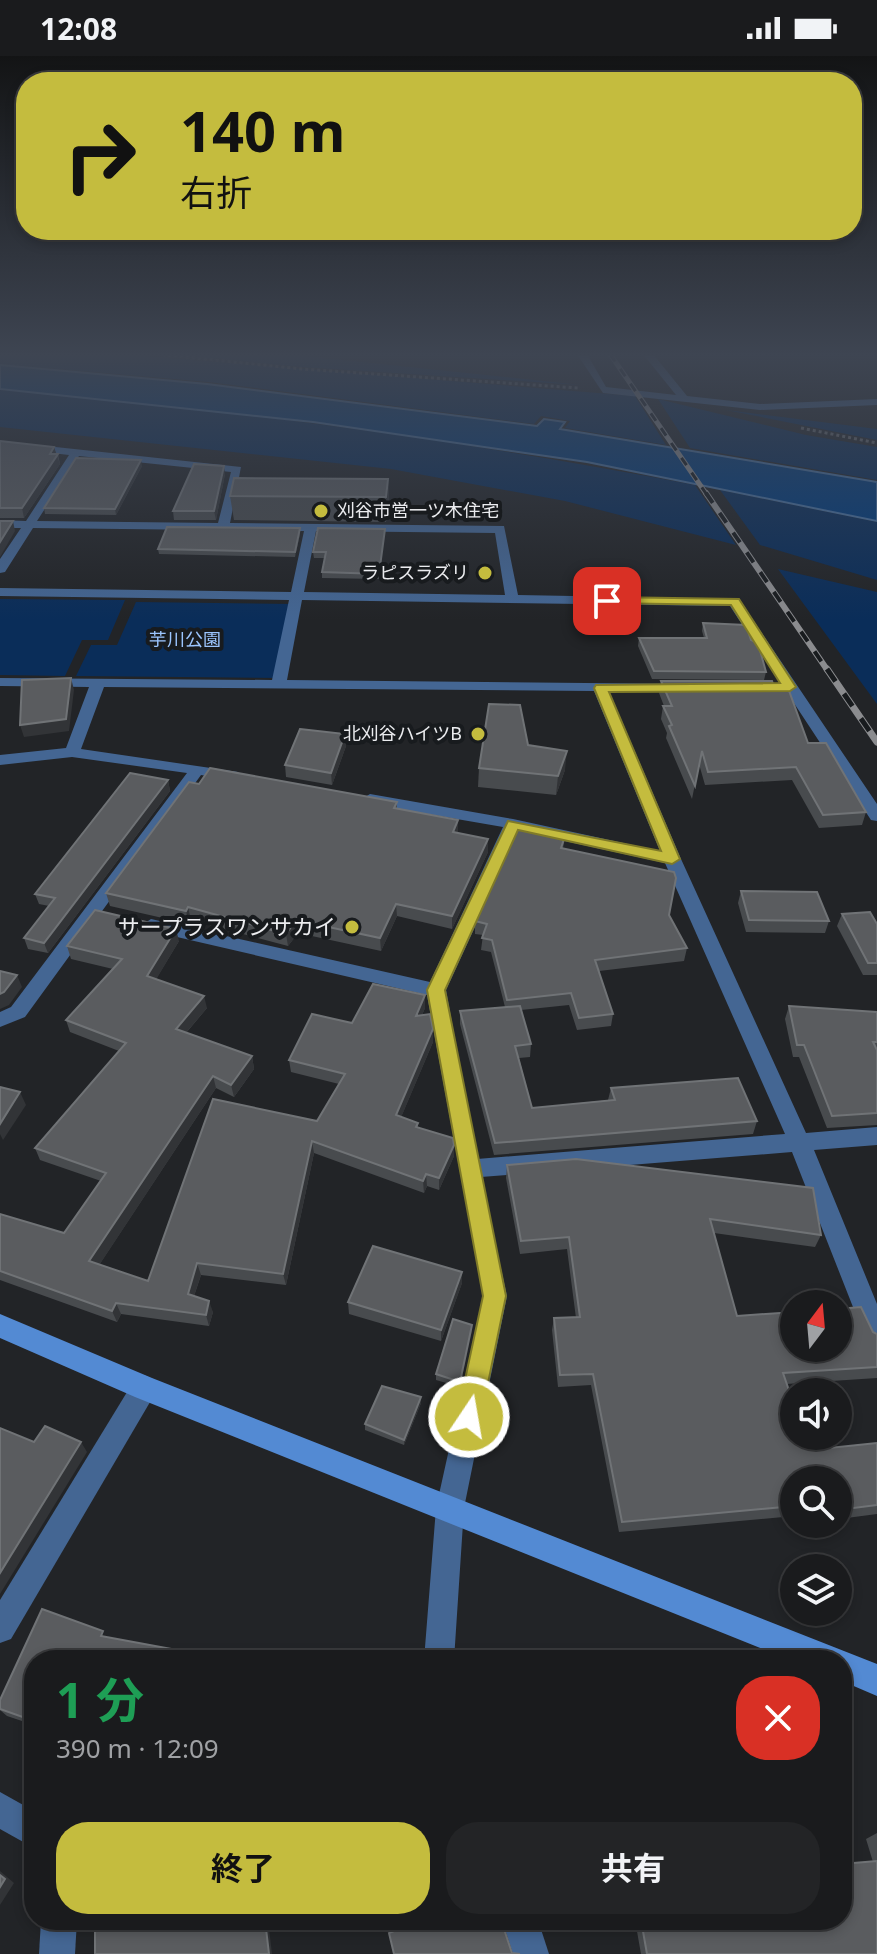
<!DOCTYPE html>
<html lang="ja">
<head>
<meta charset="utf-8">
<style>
  :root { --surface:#1a1b1d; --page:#232426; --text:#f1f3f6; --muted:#9fa1a4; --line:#38393b; --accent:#c4bc3e }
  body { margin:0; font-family:"Noto Sans","Noto Sans JP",sans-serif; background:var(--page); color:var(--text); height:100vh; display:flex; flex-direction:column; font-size:30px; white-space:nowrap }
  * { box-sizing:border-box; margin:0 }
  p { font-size:26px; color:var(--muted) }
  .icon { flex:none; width:44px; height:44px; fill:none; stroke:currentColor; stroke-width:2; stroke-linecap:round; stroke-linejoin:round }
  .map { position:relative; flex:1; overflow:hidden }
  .details { position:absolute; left:24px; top:1594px; width:828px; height:280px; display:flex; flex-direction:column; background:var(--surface); border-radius:32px; box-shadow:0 4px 12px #0003,0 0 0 2px var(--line) }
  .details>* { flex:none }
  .top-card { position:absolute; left:16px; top:16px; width:846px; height:168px; border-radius:32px; box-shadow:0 4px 12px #0003,0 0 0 2px var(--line); background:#c4bc3e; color:#111; overflow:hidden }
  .needle { width:52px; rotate:16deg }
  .controls { position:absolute; left:780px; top:1234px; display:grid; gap:16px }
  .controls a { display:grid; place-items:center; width:72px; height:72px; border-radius:50%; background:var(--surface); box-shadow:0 4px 12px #0003,0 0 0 2px var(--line); font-size:40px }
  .pin { position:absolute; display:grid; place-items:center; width:68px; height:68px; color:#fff; margin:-34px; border-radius:16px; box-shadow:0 4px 12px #0006 }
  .me { position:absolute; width:88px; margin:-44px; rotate:12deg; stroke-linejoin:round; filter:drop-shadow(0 0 6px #0008) }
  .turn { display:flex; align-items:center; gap:28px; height:168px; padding:0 32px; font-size:36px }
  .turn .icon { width:104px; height:104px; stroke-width:2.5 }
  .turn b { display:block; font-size:56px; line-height:68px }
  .round { display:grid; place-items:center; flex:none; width:84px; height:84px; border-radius:32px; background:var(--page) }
  .headline { display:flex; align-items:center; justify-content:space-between; height:136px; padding:0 32px }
  h1 { font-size:48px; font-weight:700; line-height:60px; color:#1e9e55 }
  .primary-button { display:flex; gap:16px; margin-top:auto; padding:16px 32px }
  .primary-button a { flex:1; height:92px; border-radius:32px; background:var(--accent); color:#111; font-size:32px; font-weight:700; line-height:92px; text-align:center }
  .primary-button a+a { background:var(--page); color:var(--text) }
  .status { display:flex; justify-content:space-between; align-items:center; height:56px; padding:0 40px; background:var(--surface); direction:ltr }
  .status svg { height:22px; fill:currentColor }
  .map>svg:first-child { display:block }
  .green { fill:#0a2d59 }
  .water { fill:#003a7b; stroke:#466f9e; stroke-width:2 }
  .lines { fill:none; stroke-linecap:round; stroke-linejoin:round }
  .path { stroke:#6b6d70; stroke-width:3; stroke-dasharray:3 3; stroke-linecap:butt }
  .street { fill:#446693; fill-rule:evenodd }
  .secondary { fill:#538ad3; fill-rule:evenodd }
  .rail-far2-casing { stroke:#8b8c8f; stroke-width:5 }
  .rail-far1-casing { stroke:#8b8c8f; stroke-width:6 }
  .rail-casing { stroke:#8b8c8f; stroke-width:7 }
  .rail-far2 { stroke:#181b1e; stroke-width:3; stroke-dasharray:9; stroke-linecap:butt }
  .rail-far1 { stroke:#181b1e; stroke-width:4; stroke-dasharray:12; stroke-linecap:butt }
  .rail { stroke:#181b1e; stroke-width:5; stroke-dasharray:15; stroke-linecap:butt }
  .wall { fill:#484b4e }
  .shaded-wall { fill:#323437 }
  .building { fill:#5a5c5f; stroke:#707376; stroke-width:2 }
  .route { fill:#c4bc3e; stroke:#7f7a28; stroke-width:2 }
  .poi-dot { fill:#c4bc3e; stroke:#181b1e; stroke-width:3 }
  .labels { text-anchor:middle; stroke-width:8; stroke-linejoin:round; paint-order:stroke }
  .far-poi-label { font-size:18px; fill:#ebecef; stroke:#181b1e; text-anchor:end }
  .far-park-label { font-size:18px; fill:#9bc5fe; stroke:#181b1e }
  .poi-label { font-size:22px; fill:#ebecef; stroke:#181b1e; text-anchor:end }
</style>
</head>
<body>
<div class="status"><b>12:08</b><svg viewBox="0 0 49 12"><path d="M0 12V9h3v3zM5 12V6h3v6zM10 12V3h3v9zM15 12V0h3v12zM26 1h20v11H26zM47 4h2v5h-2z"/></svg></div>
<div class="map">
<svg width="877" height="1898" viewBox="0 0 877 1898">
  <rect width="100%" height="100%" fill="#222427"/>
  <g class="green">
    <path d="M0 298H119L635 340 666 389 565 372 570 365 541 360 534 368 209 326 0 308Z"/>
    <path d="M174 298H285L581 329 302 311Z"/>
    <path d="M0 334C233 353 466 385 695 429L736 489 565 445 391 413 0 371Z"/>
    <path d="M658 343 806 379 877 391V424L690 392Z"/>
    <path d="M726 354 877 373V384Z"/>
    <path d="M720 434 877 466V524L760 489Z"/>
    <path d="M778 513 877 536V648Z"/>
    <path d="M0 543 125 544 108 584H82L65 620 0 619Z"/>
    <path d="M136 546 294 548 280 622 76 620 91 589H117Z"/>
  </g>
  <path class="water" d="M0 309 207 328 537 370 544 363 565 366 560 373 877 426V465L587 406 313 366 0 333Z"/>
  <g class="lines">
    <g class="path">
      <path d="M156 298 302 313 578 332"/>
      <path d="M801 372 877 387"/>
    </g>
    <g class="street">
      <path d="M577 298H587L606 331 676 339 643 298H653L687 340 760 348 877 343V349L760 354 603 337Z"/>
      <path d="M0 385 241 411 230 467 504 470 518 539 739 543 877 748V765L871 764 786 635 744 634 742 631 749 627H780L730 550 302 544 287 624 690 628 692 631 685 635H609L681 803 806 1077 877 1071V1089L814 1094 877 1248V1291L868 1287 864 1279 792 1096 481 1121 507 1240 464 1452 454 1604H424L436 1452 483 1240 427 939 151 875 142 869 151 863 430 926 503 771 364 747 362 743 370 738 513 763 660 795 594 635 104 631 81 693 238 716 240 719 232 724 201 719 25 961 0 971V956L11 951 187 717 72 701 0 709V699L66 692 89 631 0 630V622L272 624 289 544 0 540V532L291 536 304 475 33 472 5 516 0 517V503L21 472H0V464L26 465 69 399 0 391ZM79 400 231 416 218 467 37 465ZM316 475 495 477 505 539 304 536ZM519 775 665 807 785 1078 477 1103 446 934Z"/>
      <path d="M144 1319 153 1323 157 1332 153 1341 11 1583 0 1587V1544L135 1323Z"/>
      <path d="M0 1736 34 1755V1792L0 1773Z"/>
      <path d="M41 1864H77L75 1898H39Z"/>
      <path d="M502 1864H538L549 1898H513Z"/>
    </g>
    <path class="secondary" d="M0 1258 152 1322 877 1608V1640L842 1625V1604H790L135 1341 0 1282Z"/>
    <g class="rail-far2-casing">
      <path id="rail-far2" d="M610 298 707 439"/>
    </g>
    <g class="rail-far1-casing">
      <path id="rail-far1" d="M706 437 828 615"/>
    </g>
    <g class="rail-casing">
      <path id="rail" d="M827 613 877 686"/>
    </g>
    <use href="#rail-far2" class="rail-far2"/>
    <use href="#rail-far1" class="rail-far1"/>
    <use href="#rail" class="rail"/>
  </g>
  <g class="wall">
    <path d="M0 385 54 391 56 398H58L60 408 24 462H0Z"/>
    <path d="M142 410 116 459 45 458 44 452Z"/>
    <path d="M225 418 216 464H174L173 455Z"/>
    <path d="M388 423 389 447 386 466 234 464 230 440Z"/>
    <path d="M385 473 379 523 322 522V516L325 502H314L313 496Z"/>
    <path d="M300 478 295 501 159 498 158 493Z"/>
    <path d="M703 567 751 584 766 616 764 624 652 623 638 590 639 582H704L702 575Z"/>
    <path d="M661 625 774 631 808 687 866 756 862 769 819 772 792 724 705 729 699 708 692 743 666 682 667 677 661 663 663 650H664L659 637Z"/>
    <path d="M345 678 346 690 332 729 286 721 285 709Z"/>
    <path d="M479 712 565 714 556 739 478 731Z"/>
    <path d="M168 724 170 735 48 897 28 893 24 882 49 850 39 848 35 838Z"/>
    <path d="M199 728 397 746V752L458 777 488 783V796L452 873 397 860 381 895 298 877 288 890 191 864 189 868 110 850 106 837Z"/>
    <path d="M566 777 563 792 669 859 687 892 684 905 599 915 613 958 611 970 577 974 569 949 521 954 531 988 530 1001 519 1002 532 1052 608 1044 611 1032 757 1065 753 1078 494 1099 460 968V955L505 951 491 896 481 894 483 879 475 878V865Z"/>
    <path d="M741 835 829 865 825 877 746 876 738 847Z"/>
    <path d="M842 858 877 868V919H863L837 870Z"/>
    <path d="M179 885 156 923 207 952 186 977 252 1000 254 1013 234 1041 216 1032 99 1209 148 1225 317 1065 339 1028 291 1016 289 1004 352 967 425 952 422 959 433 973V986L401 1061 418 1067V1072L454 1100 439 1134 427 1130 424 1137 314 1097 286 1229 201 1219 194 1240 213 1256 209 1270 121 1258 117 1266 0 1224V1158L64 1177 101 1125 40 1104 35 1092 119 995 70 976 66 964 113 913 71 903 67 890Z"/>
    <path d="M789 950 877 956V1069L827 1072 799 1001H793L785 963Z"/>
    <path d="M507 1109 821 1179 815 1191 714 1177 737 1260 873 1276 877 1278V1322L786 1328 810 1394 877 1387V1458L839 1463 838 1424H794V1460L619 1476 591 1329 558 1331 552 1274 554 1262H576L567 1193 520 1198 506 1122Z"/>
    <path d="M462 1216V1227L441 1285 349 1258 348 1246Z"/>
    <path d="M472 1269 460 1331 436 1324V1318Z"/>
    <path d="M421 1347 404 1389 365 1374V1368Z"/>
    <path d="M34 1604V1669L7 1660 0 1654V1644Z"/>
    <path d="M877 1777V1898H641L635 1864H842L873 1806 866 1783Z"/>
  </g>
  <g class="shaded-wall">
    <path d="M54 391 60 408 24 462 22 452Z"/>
    <path d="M141 404 142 410 116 459 115 453Z"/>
    <path d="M224 410 225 418 216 464 214 455Z"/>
    <path d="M388 423 389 447 386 466V441Z"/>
    <path d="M13 465 15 475 0 501V486Z"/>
    <path d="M300 472V478L295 501V496Z"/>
    <path d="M71 622 74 634 69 675 24 681 20 669Z"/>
    <path d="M345 678 346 690 332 729 331 717Z"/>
    <path d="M567 695 565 714 556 739 558 720Z"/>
    <path d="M168 724 170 735 48 897 44 887Z"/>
    <path d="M458 764V777L453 776Z"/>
    <path d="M488 783V796L452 873V860Z"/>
    <path d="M396 848 397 860 381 895 380 882Z"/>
    <path d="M188 851 191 864 189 868 186 855Z"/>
    <path d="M296 864 298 877 288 890 286 878Z"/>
    <path d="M176 873 179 885 151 932 147 920Z"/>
    <path d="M17 919 22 931 9 949 0 953V938Z"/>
    <path d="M425 939V952L416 972V960Z"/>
    <path d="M204 940 207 952 179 985 176 973Z"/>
    <path d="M433 973V986L397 1071 396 1059Z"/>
    <path d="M252 1000 254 1013 234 1041 231 1029Z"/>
    <path d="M213 1020 216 1032 94 1217 89 1205Z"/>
    <path d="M20 1036 26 1049 3 1084 0 1078V1068Z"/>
    <path d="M312 1085 314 1097 286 1229 283 1218Z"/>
    <path d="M454 1089V1100L439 1134V1122Z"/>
    <path d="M426 1118 427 1130 424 1137 423 1125Z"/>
    <path d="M197 1207 201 1219 191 1249 188 1238Z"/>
    <path d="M462 1216V1227L441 1285V1274Z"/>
    <path d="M209 1245 213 1256 209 1270 206 1259Z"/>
    <path d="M116 1247 121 1258 117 1266 112 1255Z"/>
    <path d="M472 1269V1275L460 1331V1326Z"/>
    <path d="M421 1341V1347L404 1389V1384Z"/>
    <path d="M81 1386 87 1396 0 1538V1517Z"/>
    <path d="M0 1815 14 1827 0 1849Z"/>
    <path d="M265 1864H268L272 1898H269Z"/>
  </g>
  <g class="building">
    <path d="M0 385 54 391 50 398H58L22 452H0Z"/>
    <path d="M76 402 141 404 115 453 44 452Z"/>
    <path d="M194 408 224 410 214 455H173Z"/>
    <path d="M234 422 388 423 386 441 230 440Z"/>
    <path d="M0 465H13L0 486Z"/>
    <path d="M167 471 300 472 295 496 158 493Z"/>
    <path d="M318 472 385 473 379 518 322 516 326 496H313Z"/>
    <path d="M703 567 746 569 751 584 758 587 766 616 654 615 639 582H707Z"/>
    <path d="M71 622 66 663 20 669 22 624Z"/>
    <path d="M661 625H772L774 631 788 632 808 687H826L866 756 823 759 796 711 708 716 702 695 695 730 669 670 672 669 663 650H672Z"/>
    <path d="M489 648 520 649 528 689 567 695 558 720 479 712Z"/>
    <path d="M300 673 345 678 331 717 285 709Z"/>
    <path d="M210 712 397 746 394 752 458 764 453 776 488 783 452 860 396 848 380 882 296 864 286 878 188 851 186 855 106 837 189 726 199 728Z"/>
    <path d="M130 717 168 724 44 887 24 882 55 842 35 838Z"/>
    <path d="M520 768 566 777 561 792 674 816 676 822 669 859 687 892 595 904 613 958 579 962 571 937 507 944 492 884 482 882 487 868 475 865Z"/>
    <path d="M741 835 817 836 829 865 749 864Z"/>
    <path d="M95 854 176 873 147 920 204 940 176 973 252 1000 231 1029 213 1020 89 1205 148 1225 213 1043 317 1065 345 1018 289 1004 312 958 352 967 373 928 425 939 416 960 430 958 433 973 396 1059 418 1067 416 1071 453 1082 454 1089 439 1122 426 1118 423 1125 312 1085 283 1218 197 1207 188 1238 209 1245 206 1259 116 1247 112 1255 0 1215V1158L64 1177 106 1117 35 1092 126 987 66 964 122 903 67 890Z"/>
    <path d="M870 856 877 868V907H868L842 858Z"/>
    <path d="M0 915 17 919 4 936 0 938Z"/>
    <path d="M520 950 531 988 515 990 532 1052 615 1044 611 1032 738 1022 757 1065 495 1087 460 955Z"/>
    <path d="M789 950 877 956V986H873L877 994V1057L832 1060 804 989H797Z"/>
    <path d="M0 1031 20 1036 0 1068Z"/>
    <path d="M576 1103 813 1132 821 1179 710 1163 737 1260 794 1256V1292H838V1253L861 1251 873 1276 877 1278V1311L783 1317 794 1349V1380H805L810 1394 877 1387V1449L846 1453 844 1446H838V1424H794V1450L622 1466 593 1318 560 1319 554 1262 580 1261 569 1181 521 1185 507 1109Z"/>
    <path d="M373 1190 462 1216 441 1274 348 1246Z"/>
    <path d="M453 1263 472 1269 460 1326 436 1318Z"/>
    <path d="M382 1330 421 1341 404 1384 365 1368Z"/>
    <path d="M45 1370 81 1386 0 1517V1372L34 1386Z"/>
    <path d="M42 1553 103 1575 101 1580 231 1604H34V1665L0 1653V1644Z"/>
    <path d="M877 1805V1898H647L641 1864H842V1808Z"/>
    <path d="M0 1819 5 1823 0 1831Z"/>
    <path d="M95 1864H265L269 1898H95Z"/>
    <path d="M422 1864H501L512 1897 520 1898H394L389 1877Z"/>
  </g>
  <linearGradient id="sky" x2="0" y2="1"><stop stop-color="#131415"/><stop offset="0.53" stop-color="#3e4552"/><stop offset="1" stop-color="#3e4552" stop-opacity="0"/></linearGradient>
  <rect width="877" height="564" fill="url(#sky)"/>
  <path class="route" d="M607 541 739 543 796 631 790 635 609 636 680 803 672 808 518 774 445 934 506 1240 481 1361 478 1370 469 1373 461 1370 457 1361 483 1240 427 934 508 765 661 795 594 632 596 629 780 627 731 549 603 547V542Z"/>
  <g class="poi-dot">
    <circle cx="321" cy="455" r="8"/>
    <circle cx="485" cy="517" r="8"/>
    <circle cx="478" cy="678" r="8"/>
    <circle cx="352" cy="871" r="8"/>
  </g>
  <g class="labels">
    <g class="far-poi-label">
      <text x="337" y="461" text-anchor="start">刈谷市営一ツ木住宅</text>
      <text x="469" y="523">ラピスラズリ</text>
      <text x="462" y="684">北刈谷ハイツB</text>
    </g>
    <g class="far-park-label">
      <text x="185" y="590">芋川公園</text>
    </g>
    <g class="poi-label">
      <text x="336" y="879">サープラスワンサカイ</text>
    </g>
  </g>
</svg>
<div class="controls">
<a><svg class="needle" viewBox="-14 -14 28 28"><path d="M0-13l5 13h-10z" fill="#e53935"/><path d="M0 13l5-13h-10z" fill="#9fa1a4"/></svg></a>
<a><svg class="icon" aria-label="sound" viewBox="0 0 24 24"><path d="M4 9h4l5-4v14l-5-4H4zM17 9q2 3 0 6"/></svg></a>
<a><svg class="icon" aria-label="search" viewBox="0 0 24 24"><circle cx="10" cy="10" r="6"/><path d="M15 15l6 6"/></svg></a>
<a><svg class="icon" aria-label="layers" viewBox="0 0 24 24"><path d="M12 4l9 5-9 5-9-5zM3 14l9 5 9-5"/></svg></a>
</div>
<div class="pin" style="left:607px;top:545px;background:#d93025"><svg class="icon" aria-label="arrive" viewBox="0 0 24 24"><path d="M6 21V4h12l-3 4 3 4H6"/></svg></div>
<svg class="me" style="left:469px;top:1361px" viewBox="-20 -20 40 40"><circle r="17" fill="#c4bc3e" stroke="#fff" stroke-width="3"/><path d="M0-11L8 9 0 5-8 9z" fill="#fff"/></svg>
<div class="top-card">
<div class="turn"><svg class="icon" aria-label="right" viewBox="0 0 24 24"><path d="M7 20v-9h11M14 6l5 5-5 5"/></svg><div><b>140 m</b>右折</div></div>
</div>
<section class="details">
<div class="headline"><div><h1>1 分</h1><p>390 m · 12:09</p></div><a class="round" style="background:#d93025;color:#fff"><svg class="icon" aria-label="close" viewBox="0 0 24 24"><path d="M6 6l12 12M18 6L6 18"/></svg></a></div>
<div class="primary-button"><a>終了</a><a>共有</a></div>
</section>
</div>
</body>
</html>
